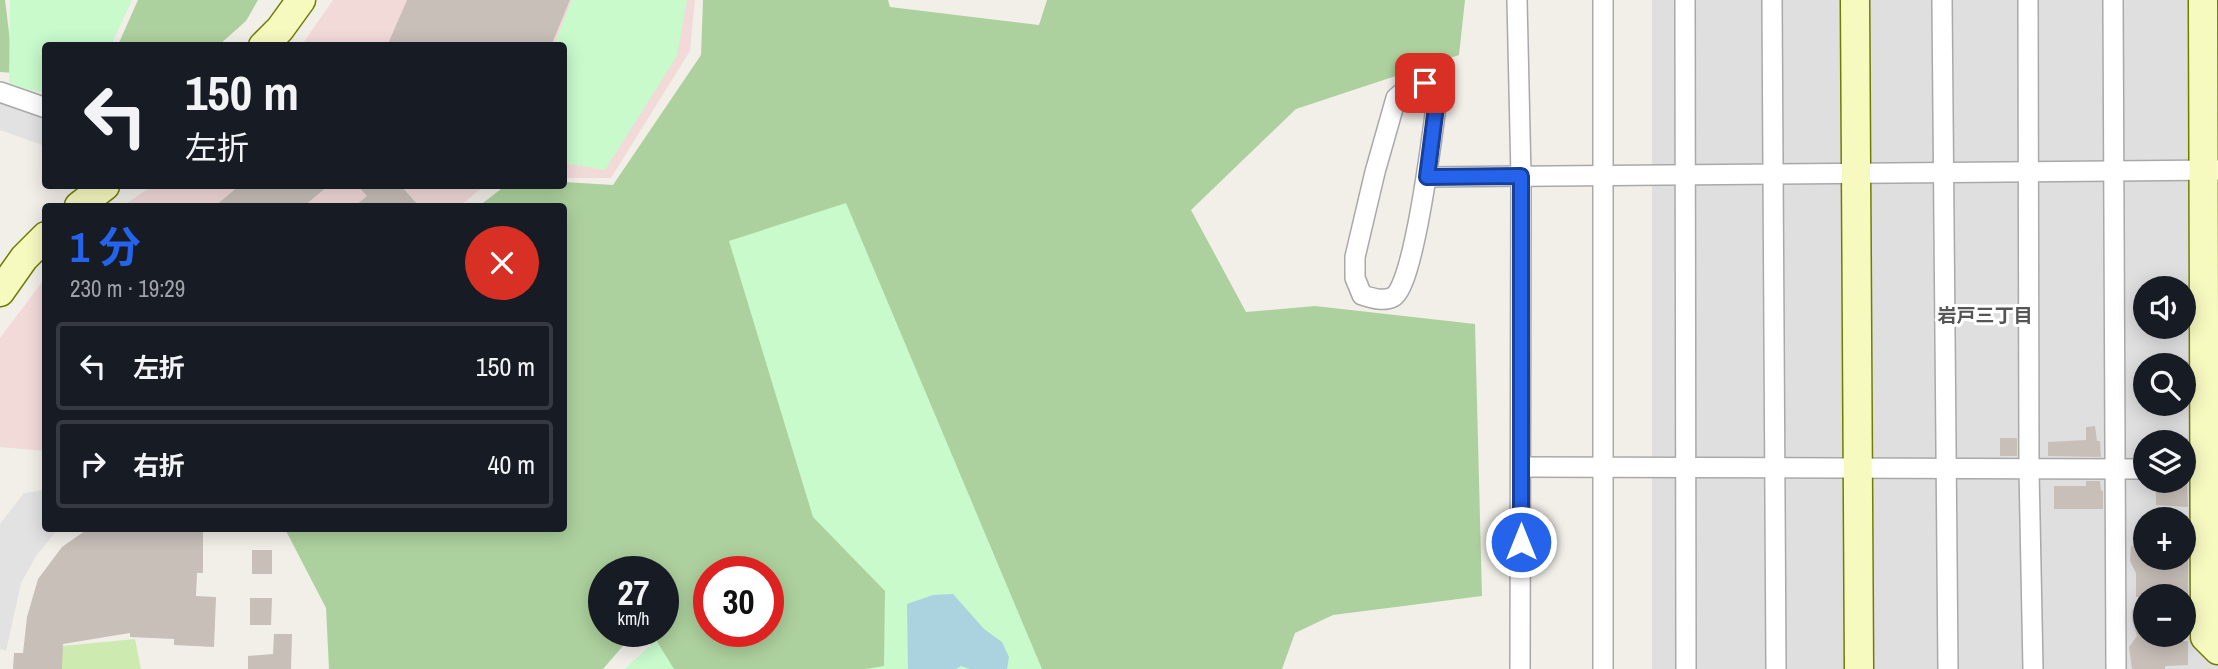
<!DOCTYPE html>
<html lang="ja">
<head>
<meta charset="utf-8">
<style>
  :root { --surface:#171b24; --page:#20242c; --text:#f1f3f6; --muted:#9ea1a6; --line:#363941; --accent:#2563eb }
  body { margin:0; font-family:"Archivo Narrow","Noto Sans JP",sans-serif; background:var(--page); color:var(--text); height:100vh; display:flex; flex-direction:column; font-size:26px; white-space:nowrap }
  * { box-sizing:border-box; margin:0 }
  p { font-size:23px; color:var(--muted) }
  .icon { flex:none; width:38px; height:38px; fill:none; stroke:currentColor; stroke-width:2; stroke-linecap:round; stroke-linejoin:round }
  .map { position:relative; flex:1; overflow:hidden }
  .side { position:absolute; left:42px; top:203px; width:525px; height:329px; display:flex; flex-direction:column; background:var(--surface); border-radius:7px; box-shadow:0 4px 18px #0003 }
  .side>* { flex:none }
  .banner { position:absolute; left:42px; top:42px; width:525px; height:147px; border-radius:7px; box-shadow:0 4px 18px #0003; background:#171b24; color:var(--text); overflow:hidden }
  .buttons { position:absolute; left:2133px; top:276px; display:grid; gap:14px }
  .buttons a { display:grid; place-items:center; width:63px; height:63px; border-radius:50%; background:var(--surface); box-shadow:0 4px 18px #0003; font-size:35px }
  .speed { position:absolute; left:588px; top:556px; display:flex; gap:14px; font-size:35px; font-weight:700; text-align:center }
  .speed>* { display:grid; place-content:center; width:91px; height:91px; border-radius:50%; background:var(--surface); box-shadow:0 4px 18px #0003; line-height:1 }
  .speed small { font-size:18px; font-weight:400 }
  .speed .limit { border:10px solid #d22; background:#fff; color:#111 }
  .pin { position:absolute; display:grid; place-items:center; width:60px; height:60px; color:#fff; margin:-30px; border-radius:14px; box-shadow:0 4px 10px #0006 }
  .me { position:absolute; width:77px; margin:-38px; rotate:0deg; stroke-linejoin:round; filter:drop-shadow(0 0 5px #0008) }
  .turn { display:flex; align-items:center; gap:24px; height:147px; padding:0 28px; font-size:32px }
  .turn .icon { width:91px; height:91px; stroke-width:2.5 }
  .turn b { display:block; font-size:49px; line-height:60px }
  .round { display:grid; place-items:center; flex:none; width:74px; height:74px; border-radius:37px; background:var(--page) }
  .summary { display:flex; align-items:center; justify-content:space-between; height:119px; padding:0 28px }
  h1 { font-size:42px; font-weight:700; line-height:52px; color:var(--accent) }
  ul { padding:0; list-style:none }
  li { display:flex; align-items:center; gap:21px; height:88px; margin:0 14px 10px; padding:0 14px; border:4px solid var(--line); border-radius:7px }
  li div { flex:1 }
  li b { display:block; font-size:26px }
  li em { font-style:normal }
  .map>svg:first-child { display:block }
  .residential { fill:#e0dfdf; fill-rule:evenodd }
  .commercial { fill:#f2dad9 }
  .grass { fill:#cdebb0 }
  .forest { fill:#add19e; fill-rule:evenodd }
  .park { fill:#c8facc }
  .parking { fill:#e2e2e2 }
  .water { fill:#aad3df }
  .building { fill:#c7bfb8 }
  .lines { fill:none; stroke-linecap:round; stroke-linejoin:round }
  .street-casing { stroke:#a9a9a9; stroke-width:22 }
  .secondary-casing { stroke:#707d05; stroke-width:31 }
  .street { stroke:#fff; stroke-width:19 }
  .secondary { stroke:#f7fabf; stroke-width:28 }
  .route-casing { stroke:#184099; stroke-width:18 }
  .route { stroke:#2563eb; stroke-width:12 }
  .labels { text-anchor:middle; stroke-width:6; stroke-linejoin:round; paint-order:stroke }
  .neighbourhood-label { font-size:19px; font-weight:bold; fill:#555; stroke:#fff }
</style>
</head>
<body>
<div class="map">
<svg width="2218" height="669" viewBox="0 0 2218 669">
  <rect width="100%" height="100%" fill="#f2efe9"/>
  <path class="residential" d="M1652 0H2218V669H1652ZM2146 289H2184V327H2146ZM2146 366H2184V404H2146ZM2146 443H2184V481H2146ZM2146 520H2184V558H2146ZM2146 597H2184V635H2146Z"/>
  <g class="commercial">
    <path d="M333 0H695L690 51 611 178H564V46H301Z"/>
    <path d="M152 186H484L460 206H123Z"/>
    <path d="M45 278V451L0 447V338Z"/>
  </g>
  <path class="grass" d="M135 639 141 669H61L62 646Z"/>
  <g class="forest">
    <path d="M0 0H5L14 73 0 72Z"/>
    <path d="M138 0H258L246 21 219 45H118Z"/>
    <path d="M703 0H888L890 7 1039 25 1047 0H1465L1459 55 1296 109 1191 210 1246 312 1315 306 1475 324 1482 596 1333 615 1295 633 1282 669H659L648 635 629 639 603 669H329L326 608 285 529 564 528V206H479L505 186H564V182L613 185 701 55ZM604 572H663V632H604ZM709 572H768V632H709Z"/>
  </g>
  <g class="park">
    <path d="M10 0H132L111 45 46 46 45 93 9 85Z"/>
    <path d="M572 0H687L677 56 605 170 564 163V46L554 45Z"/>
    <path d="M846 203 1042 669H865L884 666 885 591 813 517 729 241Z"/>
    <path d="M656 640 674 669H625Z"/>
  </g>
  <g class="parking">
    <path d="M0 101 45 119V146L0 130Z"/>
    <path d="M45 490 46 528 58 529 36 556 21 583 6 651 0 649V524L24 493Z"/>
  </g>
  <path class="water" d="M953 594 984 629 1002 642 1009 657 1007 669H970L961 666 956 669H908L907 604 933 595Z"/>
  <g class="building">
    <path d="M407 0H570L551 46H387Z"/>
    <path d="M239 186H328L304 206H215Z"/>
    <path d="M358 186H401L419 206H355L367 196Z"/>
    <path d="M2095 426 2097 441H2100L2101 457 2048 456V442L2086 440V427Z"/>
    <rect x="2000" y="438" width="17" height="18"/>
    <path d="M2086 481H2100L2101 490 2103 491V509H2054V486H2086Z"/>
    <path d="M2156 482H2187L2188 507 2156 505Z"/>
    <path d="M89 528H203V573H197L196 596 216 597 214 647 174 645V639L130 637V633L63 644 62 669H13L14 653H23L27 617 38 579 62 547Z"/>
    <path d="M2131 546H2146V558H2188V597H2136V573L2130 561Z"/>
    <rect x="252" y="550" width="20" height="24"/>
    <path d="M250 598H272L271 625H250Z"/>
    <path d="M2132 610H2146V641H2188V665L2165 666V669H2132L2129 647 2137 636 2132 620Z"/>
    <path d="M274 634H292L291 669H248V656L273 654Z"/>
  </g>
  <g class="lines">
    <g class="street-casing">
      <g id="street">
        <path d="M1517 0 1521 176 1520 669"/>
        <path d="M1603 0V669"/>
        <path d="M1685 0 1686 669"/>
        <path d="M1772 0 1776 669"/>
        <path d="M1942 0 1948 669"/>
        <path d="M2028 0 2029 469 2033 669"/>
        <path d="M2113 0 2116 669"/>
        <path d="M1425 83 1436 89 1437 99C1433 129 1414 287 1393 297 1383 302 1372 298 1362 295L1355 278V257L1375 172 1396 98 1410 86Z"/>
        <path d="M0 92 46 108"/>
        <path d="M1427 177 2218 170"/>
        <path d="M1522 467 2146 469"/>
      </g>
    </g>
    <g class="secondary-casing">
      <g id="secondary">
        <path d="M1855 0 1859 669"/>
        <path d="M2203 0 2205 637 2218 650"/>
        <path d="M263 46 280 29 301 0"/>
        <path d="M79 206 105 186"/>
        <path d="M0 292 24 258 46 236"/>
      </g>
    </g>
    <use href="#street" class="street"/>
    <use href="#secondary" class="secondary"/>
  </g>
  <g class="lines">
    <g class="route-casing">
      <path id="route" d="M1425 83 1436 89 1437 99 1427 177 1521 176V542"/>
    </g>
    <use href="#route" class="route"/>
  </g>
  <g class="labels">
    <g class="neighbourhood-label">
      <text x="1985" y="322">岩戸三丁目</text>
    </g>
  </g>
</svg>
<div class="buttons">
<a><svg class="icon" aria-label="sound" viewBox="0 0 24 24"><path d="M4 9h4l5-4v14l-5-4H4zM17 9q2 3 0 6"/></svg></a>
<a><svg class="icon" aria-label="search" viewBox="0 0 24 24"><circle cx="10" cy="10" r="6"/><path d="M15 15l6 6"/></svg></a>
<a><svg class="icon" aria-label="layers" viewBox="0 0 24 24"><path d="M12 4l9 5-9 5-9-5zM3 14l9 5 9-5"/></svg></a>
<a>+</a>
<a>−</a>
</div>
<div class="speed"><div>27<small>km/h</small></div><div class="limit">30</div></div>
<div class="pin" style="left:1425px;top:83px;background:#d93025"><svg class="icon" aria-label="arrive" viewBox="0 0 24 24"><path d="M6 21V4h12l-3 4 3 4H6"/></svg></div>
<svg class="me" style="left:1521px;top:542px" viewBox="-20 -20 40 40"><circle r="17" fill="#2563eb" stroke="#fff" stroke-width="3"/><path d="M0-11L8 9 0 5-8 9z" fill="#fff"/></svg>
<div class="banner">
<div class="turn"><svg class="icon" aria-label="left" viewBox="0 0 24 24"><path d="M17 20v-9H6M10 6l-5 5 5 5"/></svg><div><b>150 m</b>左折</div></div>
</div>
<section class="side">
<div class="summary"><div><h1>1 分</h1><p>230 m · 19:29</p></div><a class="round" style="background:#d93025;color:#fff"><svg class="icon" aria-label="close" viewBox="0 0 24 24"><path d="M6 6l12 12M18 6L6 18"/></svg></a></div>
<ul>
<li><svg class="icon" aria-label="left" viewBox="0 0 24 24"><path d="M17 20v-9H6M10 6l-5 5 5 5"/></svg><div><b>左折</b></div><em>150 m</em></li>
<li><svg class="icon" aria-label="right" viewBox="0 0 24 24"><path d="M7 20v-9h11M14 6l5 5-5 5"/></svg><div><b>右折</b></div><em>40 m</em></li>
</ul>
</section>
</div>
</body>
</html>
